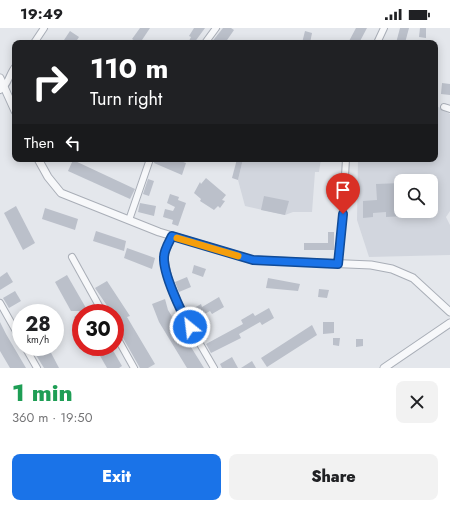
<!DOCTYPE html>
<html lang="en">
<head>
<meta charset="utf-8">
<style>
  :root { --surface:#fff; --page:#f2f2f2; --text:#202124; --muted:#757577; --accent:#1a73e8 }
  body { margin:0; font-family:Jost,sans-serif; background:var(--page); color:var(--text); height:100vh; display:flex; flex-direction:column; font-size:15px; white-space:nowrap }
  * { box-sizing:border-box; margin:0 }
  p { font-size:13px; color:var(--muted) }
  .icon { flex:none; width:22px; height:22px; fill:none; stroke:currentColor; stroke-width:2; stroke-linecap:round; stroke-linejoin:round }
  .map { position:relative; height:340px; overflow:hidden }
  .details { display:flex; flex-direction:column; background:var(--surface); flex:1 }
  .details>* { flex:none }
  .top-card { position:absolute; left:12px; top:12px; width:426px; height:122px; border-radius:8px; box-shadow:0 2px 10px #0003; background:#202124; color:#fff; overflow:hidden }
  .tools { position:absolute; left:394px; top:146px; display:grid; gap:8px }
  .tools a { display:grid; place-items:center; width:44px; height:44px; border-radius:8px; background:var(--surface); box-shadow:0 2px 10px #0003; font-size:20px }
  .speed { position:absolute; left:12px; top:276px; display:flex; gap:8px; font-size:20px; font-weight:700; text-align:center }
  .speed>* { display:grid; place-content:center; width:52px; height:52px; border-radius:50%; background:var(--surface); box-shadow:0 2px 10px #0003; line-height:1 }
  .speed small { font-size:10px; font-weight:400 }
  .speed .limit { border:6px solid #d22; background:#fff; color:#111 }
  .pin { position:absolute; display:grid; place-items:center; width:34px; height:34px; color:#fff; margin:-41px -17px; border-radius:50% 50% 50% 0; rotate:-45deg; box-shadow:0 0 4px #0007 }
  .pin .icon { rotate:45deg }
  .me { position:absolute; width:44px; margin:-22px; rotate:331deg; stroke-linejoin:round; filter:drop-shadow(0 0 3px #0008) }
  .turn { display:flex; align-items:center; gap:14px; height:84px; padding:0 12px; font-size:18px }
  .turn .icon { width:52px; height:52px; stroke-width:2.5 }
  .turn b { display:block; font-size:28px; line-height:34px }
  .then { display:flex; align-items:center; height:38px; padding:0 12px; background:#0003; gap:8px; font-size:15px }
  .round { display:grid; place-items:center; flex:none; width:42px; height:42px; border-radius:8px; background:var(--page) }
  .headline { display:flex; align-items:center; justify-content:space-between; height:68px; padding:0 12px }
  h1 { font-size:24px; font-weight:800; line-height:30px; color:#1e9e55 }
  .action { display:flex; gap:8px; margin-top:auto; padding:8px 12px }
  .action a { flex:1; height:46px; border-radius:8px; background:var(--accent); color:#fff; font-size:16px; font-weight:800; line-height:46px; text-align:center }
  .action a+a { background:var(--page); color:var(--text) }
  .status { display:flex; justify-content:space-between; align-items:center; height:28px; padding:0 20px; background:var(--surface); direction:ltr }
  .status svg { height:11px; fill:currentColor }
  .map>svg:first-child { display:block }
  .built { fill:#d2d6de; fill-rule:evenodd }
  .building { fill:#bbc0ca }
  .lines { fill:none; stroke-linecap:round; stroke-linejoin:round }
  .minor-casing { stroke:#a9aeb7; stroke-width:8 }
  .tertiary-casing { stroke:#a9aeb7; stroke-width:9 }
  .minor { stroke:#f7f8fa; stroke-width:6 }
  .tertiary { stroke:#f7f8fa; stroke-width:7 }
  .route-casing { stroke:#114b97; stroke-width:10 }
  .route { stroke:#1a73e8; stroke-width:7 }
  .slow { stroke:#f59e0b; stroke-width:7 }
</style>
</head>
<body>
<div class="status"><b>19:49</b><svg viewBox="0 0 49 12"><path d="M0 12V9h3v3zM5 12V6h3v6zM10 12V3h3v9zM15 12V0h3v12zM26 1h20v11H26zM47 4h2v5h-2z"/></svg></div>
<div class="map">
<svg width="450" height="340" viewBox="0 0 450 340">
  <rect width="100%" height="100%" fill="#e4e7ec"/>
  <g class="built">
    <path d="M435 77 450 86V183L446 189 450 197V227L369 229 357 192 358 131H435ZM401 153H431V183H401Z"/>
    <path d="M243 131H321L319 144H315L312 184H293L285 187 245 178 238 152Z"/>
  </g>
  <g class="building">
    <path d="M140 0H150L140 15H138L132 11Z"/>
    <path d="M194 0H205L194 15H188L191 9 189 8Z"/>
    <path d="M223 0H231L234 2 225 15H211Z"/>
    <path d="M356 0H367L359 15H348Z"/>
    <path d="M400 0H409L405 15H396Z"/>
    <path d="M420 0H426V10L419 9Z"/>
    <path d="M70 3 79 9 75 15H62Z"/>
    <path d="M305 3 312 5 310 15H302Z"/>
    <path d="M442 55 450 56V67L441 66Z"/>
    <path d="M155 131H175L186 135 182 147 154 135Z"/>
    <path d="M237 131H243L238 152 232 150Z"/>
    <path d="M73 132 135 161 130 171 68 143Z"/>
    <path d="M206 150 226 167 222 172 225 173 220 180 218 178 214 182 200 173 201 171 194 165 200 154 201 156Z"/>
    <path d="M148 151 154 153 149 168 143 166Z"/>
    <path d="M401 155V183H423L424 187 386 189V184L373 185V189L363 190V173L377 172 376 156Z"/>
    <path d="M170 166 179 169 178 172 186 175 178 198 172 196 173 192 163 189 165 181 173 183 175 179 167 175Z"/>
    <path d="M264 168 289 173 285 187 261 182Z"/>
    <path d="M140 175 156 178 154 188 138 184Z"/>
    <path d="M16 178 35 215 23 222 4 185Z"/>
    <path d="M45 180 78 191 75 202 42 191Z"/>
    <path d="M96 203 126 213 124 223 93 213Z"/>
    <path d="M328 204H334V222H304V215H328Z"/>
    <path d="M127 220 155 230 152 241 124 230Z"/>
    <path d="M194 237 206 241 203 249 192 245Z"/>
    <path d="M7 244 13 254 0 262V249Z"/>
    <path d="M67 247 86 280 87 283H71L61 265 55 254Z"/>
    <path d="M187 249 191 259 179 264 175 254Z"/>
    <path d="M268 250 300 256 298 263 266 260Z"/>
    <path d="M107 253 130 288 127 289 155 336 148 340H140L119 303 121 302 115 291V285H112L95 260Z"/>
    <path d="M319 261 329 262 327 270 318 269Z"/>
    <path d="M15 263 21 273 9 280 3 270Z"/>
    <path d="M219 269 224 279 212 286 210 283 194 292 189 283 201 276 202 279Z"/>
    <path d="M165 271 168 282 204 340H187L159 294 152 276Z"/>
    <path d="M269 280 274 290 262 297 260 294 239 306 241 310 211 325 206 316 243 296 241 292 253 285 255 288Z"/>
    <path d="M81 285V301L74 289Z"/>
    <path d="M0 294 6 306 26 340H10L0 323Z"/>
    <path d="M323 294H334V305L323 306Z"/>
    <path d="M312 297 317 307 267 339 261 330Z"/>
    <path d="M333 310H340L339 318 333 317Z"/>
    <path d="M356 311H363V318L356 319Z"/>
    <path d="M31 319H48L59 340H44Z"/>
    <path d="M95 319H111L122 338 119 340H107Z"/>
    <path d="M232 329 238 340H222L220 336Z"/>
    <path d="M252 333 256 340H241Z"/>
  </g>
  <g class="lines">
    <g class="minor-casing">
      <g id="minor">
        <path d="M34 15 44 0"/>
        <path d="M205 15 216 0"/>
        <path d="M377 15 384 0"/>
        <path d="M0 62C8 58 9 46 15 39"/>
        <path d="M444 79 450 81"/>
        <path d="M129 192 150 131"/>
        <path d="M172 208 164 228 168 249 182 285 214 340"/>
        <path d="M72 229 103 285"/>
        <path d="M338 236 342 199 346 131"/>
        <path d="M0 275 21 312"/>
        <path d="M115 306 134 340"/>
        <path d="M25 319 37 340"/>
      </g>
    </g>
    <g class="tertiary-casing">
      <g id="tertiary">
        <path d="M0 50 15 83"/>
        <path d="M38 131 48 149 61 165 159 204 253 232 371 237 392 241 413 250 450 284"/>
        <path d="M384 340 450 295"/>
      </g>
    </g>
    <use href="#minor" class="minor"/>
    <use href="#tertiary" class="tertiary"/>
  </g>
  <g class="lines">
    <g class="route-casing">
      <path id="route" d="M190 299C181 284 163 246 164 229 164 222 169 214 172 208L253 232 338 236 343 186"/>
    </g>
    <use href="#route" class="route"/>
    <path class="slow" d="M177 210 238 228"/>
  </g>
</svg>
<div class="tools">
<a><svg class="icon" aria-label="search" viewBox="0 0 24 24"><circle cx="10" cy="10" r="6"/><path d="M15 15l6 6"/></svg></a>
</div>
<div class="speed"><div>28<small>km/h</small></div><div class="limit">30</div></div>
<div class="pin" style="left:343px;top:186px;background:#d93025"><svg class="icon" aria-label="arrive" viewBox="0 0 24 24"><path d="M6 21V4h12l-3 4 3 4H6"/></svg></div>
<svg class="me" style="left:190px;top:299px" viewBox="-20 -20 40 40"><circle r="17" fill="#1a73e8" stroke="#fff" stroke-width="3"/><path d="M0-11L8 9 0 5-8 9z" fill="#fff"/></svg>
<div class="top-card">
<div class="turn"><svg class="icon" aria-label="right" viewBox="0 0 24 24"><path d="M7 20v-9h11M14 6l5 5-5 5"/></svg><div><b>110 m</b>Turn right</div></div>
<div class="then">Then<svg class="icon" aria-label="left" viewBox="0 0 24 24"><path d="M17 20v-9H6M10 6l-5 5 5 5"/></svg></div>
</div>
</div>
<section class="details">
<div class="headline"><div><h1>1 min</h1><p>360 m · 19:50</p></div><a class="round"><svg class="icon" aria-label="close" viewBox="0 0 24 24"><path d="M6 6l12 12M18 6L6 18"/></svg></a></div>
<div class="action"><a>Exit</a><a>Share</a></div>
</section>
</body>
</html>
